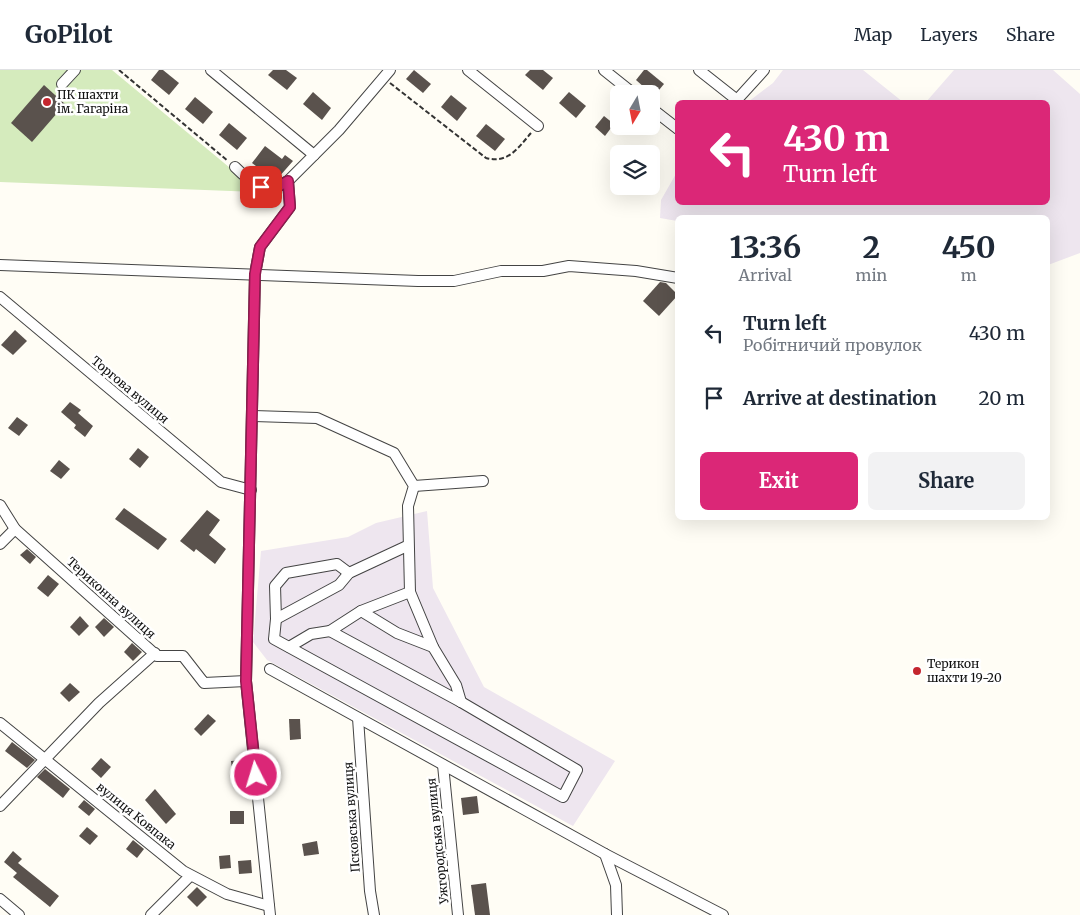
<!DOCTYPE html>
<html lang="en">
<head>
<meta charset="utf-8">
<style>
  :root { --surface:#fff; --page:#f2f2f3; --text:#1f2937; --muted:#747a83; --line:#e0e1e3; --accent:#db2777 }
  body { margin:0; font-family:Merriweather,serif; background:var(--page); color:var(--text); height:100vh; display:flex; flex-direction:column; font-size:19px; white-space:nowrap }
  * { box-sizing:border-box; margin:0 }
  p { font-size:16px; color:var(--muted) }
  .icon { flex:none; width:28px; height:28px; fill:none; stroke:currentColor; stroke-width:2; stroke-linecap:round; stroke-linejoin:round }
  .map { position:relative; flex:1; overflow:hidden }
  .side { position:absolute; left:675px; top:145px; width:375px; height:305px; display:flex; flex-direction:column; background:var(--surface); border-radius:8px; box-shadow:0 5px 20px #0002 }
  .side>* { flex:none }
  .guide { position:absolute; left:675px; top:30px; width:375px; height:105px; border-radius:8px; box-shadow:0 5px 20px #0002; background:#db2777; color:#fff; overflow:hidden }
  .needle { width:32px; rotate:190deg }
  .controls { position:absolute; left:610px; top:15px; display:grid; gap:10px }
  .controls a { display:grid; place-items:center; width:50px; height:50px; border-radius:8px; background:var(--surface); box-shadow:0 5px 20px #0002; font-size:25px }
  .pin { position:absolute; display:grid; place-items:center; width:42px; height:42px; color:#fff; margin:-21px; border-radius:10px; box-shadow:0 2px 8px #0006 }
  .me { position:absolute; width:55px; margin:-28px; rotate:355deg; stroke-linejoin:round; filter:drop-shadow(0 0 4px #0008) }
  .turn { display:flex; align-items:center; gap:18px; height:105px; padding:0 25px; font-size:22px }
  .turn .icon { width:65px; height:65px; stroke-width:2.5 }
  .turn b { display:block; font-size:35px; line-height:42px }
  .eta { display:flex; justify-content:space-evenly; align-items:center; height:85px; text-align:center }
  .eta b { font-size:30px; font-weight:700; line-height:35px }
  .action { display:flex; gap:10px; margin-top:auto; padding:10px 25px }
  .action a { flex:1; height:58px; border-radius:8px; background:var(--accent); color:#fff; font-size:20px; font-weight:700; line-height:58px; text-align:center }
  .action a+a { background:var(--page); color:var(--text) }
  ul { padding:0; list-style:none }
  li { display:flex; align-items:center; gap:15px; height:65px; padding:0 25px }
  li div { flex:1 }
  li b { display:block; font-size:19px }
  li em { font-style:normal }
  header { display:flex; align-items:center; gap:30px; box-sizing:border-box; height:70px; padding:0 25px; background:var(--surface); border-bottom:1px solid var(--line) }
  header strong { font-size:24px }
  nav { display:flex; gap:28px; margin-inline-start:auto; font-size:18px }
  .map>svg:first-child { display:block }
  .industrial { fill:#eee6ef }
  .green { fill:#d5ebbd }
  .building { fill:#5a524d }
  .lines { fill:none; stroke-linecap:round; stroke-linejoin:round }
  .minor-casing { stroke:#444; stroke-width:12 }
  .path { stroke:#333; stroke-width:2; stroke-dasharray:5 2.5; stroke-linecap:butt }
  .minor { stroke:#fff; stroke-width:10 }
  .route-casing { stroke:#8e194d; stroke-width:12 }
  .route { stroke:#db2777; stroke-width:9 }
  .poi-dot { fill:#c4262e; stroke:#fff; stroke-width:2 }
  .labels { text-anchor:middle; stroke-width:5; stroke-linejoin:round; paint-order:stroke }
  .poi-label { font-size:12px; fill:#111; stroke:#fff; text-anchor:start }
  .street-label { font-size:12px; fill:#111; stroke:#fff }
</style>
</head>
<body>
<header>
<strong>GoPilot</strong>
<nav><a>Map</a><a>Layers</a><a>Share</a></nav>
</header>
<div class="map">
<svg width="1080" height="845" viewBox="0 0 1080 845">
  <rect width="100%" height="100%" fill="#fffdf5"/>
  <g class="industrial">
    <path d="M783 0H863L903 32H748L773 13Z"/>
    <path d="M954 0H1053L1080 24V183L1048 195V148H678L677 151 660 148 661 130 677 102 678 132H1048V32H926Z"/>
    <path d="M427 441 433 518 484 617 615 691 573 756 267 590 253 572 261 481 348 467 376 453Z"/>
  </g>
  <path class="green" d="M0 0H112L259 122 0 112Z"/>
  <g class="building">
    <path d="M159 0H163L179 13 169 25 151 10Z"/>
    <path d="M273 0H286L297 8 287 20 268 5Z"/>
    <path d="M414 0 431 14 423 23 406 9Z"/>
    <path d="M530 0H543L553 8 543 20 525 5Z"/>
    <path d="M644 0H647L664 14 654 26 636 10Z"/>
    <path d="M44 15 65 34 32 72 11 53Z"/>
    <path d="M313 22 331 38 322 50 303 34Z"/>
    <path d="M569 22 586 36 576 48 559 33Z"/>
    <path d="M451 25 467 38 457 51 441 37Z"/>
    <path d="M195 27 213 42 203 54 185 39Z"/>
    <path d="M604 46 614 54 605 66 595 57Z"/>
    <path d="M229 53 247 68 237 80 219 65Z"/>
    <path d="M486 54 505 69 495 81 476 66Z"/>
    <path d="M265 76 282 89 285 85 293 91 278 108 273 109 252 93Z"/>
    <path d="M660 212 666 213 678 225 659 246 643 231Z"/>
    <path d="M15 260 27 271 13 285 1 275Z"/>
    <path d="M70 332 81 340 78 343 93 356 85 367 74 358 76 355 61 342Z"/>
    <path d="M17 347 28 355 19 366 8 358Z"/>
    <path d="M138 378 149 387 140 398 129 389Z"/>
    <path d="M59 390 70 399 61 409 50 401Z"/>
    <path d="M124 438 167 469 158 480 115 449Z"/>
    <path d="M207 440 220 450 209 465 226 479 215 494 196 479 194 482 180 471Z"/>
    <path d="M27 479 36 487 30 494 20 485Z"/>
    <path d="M48 505 59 514 48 527 37 518Z"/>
    <path d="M80 546 89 556 79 566 70 557Z"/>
    <path d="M104 548 114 557 104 567 95 557Z"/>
    <path d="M132 573 142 582 133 591 124 582Z"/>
    <path d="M70 613 80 622 69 632 60 623Z"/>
    <path d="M208 644 216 651 201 666 194 659Z"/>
    <path d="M289 649H300L301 669 290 670Z"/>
    <path d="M12 672 35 690 27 698 5 681Z"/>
    <path d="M101 688 111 697 101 708 91 699Z"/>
    <path d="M242 690 244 706 233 707 231 691Z"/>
    <path d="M45 699 70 719 63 728 37 707Z"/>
    <path d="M155 719 176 744 166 754 145 730Z"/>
    <path d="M477 726 479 743 463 745 461 728Z"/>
    <path d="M84 730 95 739 89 746 78 737Z"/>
    <rect x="230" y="741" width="14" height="13"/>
    <path d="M87 757 98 766 90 775 79 766Z"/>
    <path d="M133 770 144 779 137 788 126 779Z"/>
    <path d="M317 771 319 784 304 786 302 774Z"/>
    <path d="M13 781 22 789 18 793 59 826 50 837 13 807 17 803 4 792Z"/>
    <path d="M230 785 231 798 220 799 219 786Z"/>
    <path d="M251 790 252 803 239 804 238 791Z"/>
    <path d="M486 813 490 845H475L471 815Z"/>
    <path d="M197 817 207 827 197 837 187 827Z"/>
  </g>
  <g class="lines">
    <g class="minor-casing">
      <g id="minor">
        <path d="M211 0 314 85"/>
        <path d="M468 0 538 56"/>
        <path d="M604 0 634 24"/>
        <path d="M699 0 737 30"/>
        <path d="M62 14 75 0"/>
        <path d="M735 32 764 0"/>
        <path d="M651 38 678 59"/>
        <path d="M235 97C252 114 265 124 288 111L339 60 390 0"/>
        <path d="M0 195 418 211H454L501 201H543L569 196 636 201 678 208"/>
        <path d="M0 227 221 412 251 420"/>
        <path d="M253 346 317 348 394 383 414 416 408 436 410 522 361 541 330 561 461 632 577 700 563 727 274 569 276 549 275 516 286 503 337 494 349 503"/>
        <path d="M414 416 483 411"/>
        <path d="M0 435 15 459 157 586H183L204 613 246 611"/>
        <path d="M0 474 15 459"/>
        <path d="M410 522 433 577 456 615 461 632"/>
        <path d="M361 541 397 563 433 577"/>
        <path d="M276 549 339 515 349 503 407 476"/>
        <path d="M289 577 311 564 330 561"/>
        <path d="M270 599 605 784 723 845"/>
        <path d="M358 648 370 821 374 845"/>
        <path d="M0 653 183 801 227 824 269 836"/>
        <path d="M443 695 458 845"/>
        <path d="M0 736 99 633 155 583"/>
        <path d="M605 784 616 815 617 845"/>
        <path d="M0 829 19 845"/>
        <path d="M151 845 190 806"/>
        <path d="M270 845 246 611 255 204 260 177 290 137 288 111"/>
      </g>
    </g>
    <g class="path">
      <path d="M119 0 228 91"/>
      <path d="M390 13 486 88C508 94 518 78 531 63"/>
    </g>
    <use href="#minor" class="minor"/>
  </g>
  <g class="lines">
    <g class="route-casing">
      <path id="route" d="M256 705 246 611 255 204 260 177 290 137 288 111 279 116 261 117"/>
    </g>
    <use href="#route" class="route"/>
  </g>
  <g class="poi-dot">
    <circle cx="47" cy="32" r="5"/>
    <circle cx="917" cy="601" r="5"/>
  </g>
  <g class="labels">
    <g class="poi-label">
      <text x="57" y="29">ПК шахти<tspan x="57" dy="14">ім. Гагаріна</tspan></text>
      <text x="927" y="598">Терикон<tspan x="927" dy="14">шахти 19-20</tspan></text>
    </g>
    <g class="street-label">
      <text transform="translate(130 320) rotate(40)" y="4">Торгова вулиця</text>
      <text transform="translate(111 528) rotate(42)" y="4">Териконна вулиця</text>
      <text transform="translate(136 746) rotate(39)" y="4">вулиця Ковпака</text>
      <text transform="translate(352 747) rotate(-94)" y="4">Псковська вулиця</text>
      <text transform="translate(438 771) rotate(-96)" y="4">Ужгородська вулиця</text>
    </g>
  </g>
</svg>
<div class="controls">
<a><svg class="needle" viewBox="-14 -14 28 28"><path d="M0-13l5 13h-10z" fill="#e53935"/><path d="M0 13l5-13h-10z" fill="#747a83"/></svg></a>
<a><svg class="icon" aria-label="layers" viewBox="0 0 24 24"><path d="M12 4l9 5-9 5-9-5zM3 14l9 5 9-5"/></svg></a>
</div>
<div class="pin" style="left:261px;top:117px;background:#d93025"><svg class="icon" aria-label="arrive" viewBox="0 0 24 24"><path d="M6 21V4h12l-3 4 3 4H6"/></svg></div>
<svg class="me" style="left:256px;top:705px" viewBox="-20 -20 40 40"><circle r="17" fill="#db2777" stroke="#fff" stroke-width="3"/><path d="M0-11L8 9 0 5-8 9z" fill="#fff"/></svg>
<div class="guide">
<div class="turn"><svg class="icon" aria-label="left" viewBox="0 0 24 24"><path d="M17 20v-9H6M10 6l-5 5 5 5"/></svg><div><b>430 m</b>Turn left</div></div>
</div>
<section class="side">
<div class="eta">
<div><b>13:36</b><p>Arrival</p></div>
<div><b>2</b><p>min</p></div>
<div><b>450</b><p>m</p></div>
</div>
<ul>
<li><svg class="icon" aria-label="left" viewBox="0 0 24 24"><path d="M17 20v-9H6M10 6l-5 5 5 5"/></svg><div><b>Turn left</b><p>Робітничий провулок</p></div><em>430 m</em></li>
<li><svg class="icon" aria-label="arrive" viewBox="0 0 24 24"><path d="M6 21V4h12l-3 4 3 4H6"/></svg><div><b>Arrive at destination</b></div><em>20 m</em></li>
</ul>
<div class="action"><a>Exit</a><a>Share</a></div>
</section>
</div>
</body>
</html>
